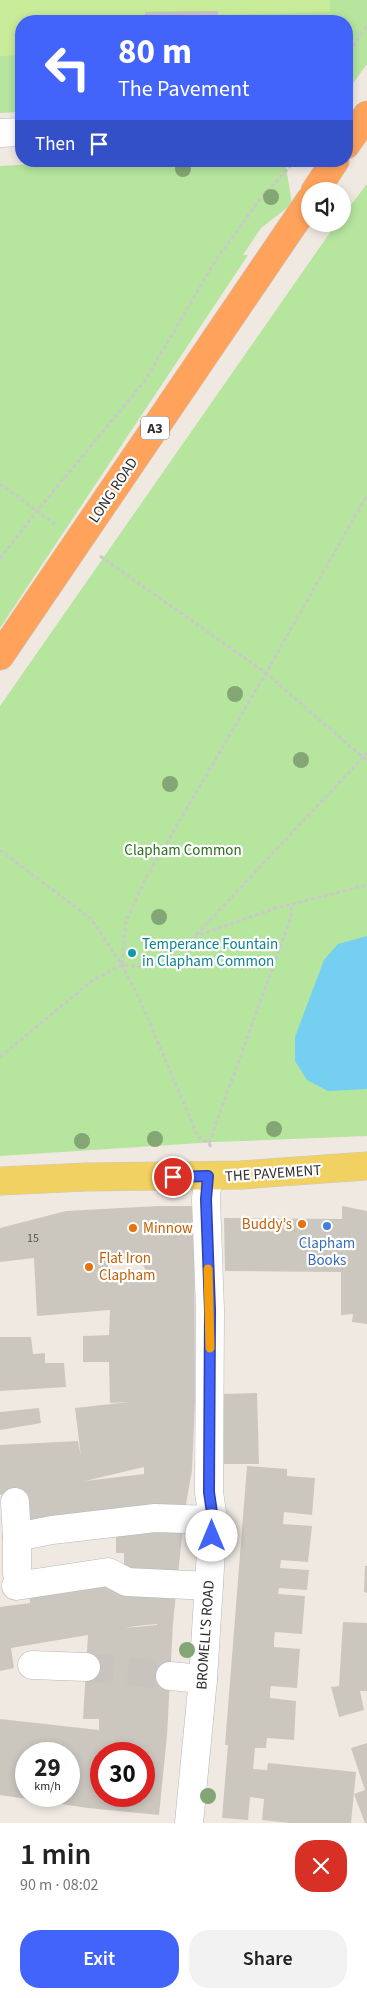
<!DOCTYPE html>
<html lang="en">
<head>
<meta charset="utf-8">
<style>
  :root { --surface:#fff; --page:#f2f2f2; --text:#222; --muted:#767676; --accent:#4264fb }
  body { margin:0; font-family:"Source Sans 3",sans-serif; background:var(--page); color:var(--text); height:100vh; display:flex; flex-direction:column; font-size:19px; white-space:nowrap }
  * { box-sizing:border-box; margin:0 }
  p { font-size:16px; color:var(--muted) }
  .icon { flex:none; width:28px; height:28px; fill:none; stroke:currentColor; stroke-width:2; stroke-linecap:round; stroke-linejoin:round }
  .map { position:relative; height:1823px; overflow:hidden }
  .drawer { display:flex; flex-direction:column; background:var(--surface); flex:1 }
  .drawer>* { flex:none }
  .banner { position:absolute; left:15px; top:15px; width:338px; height:152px; border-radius:20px; box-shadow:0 2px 8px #0003; background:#4264fb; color:#fff; overflow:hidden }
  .tools { position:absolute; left:301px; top:182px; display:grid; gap:10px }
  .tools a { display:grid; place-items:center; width:50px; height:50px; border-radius:50%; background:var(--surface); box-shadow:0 2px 8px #0003; font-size:25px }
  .speed { position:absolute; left:15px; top:1742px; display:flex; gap:10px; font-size:25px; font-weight:700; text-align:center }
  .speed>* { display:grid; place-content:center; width:65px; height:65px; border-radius:50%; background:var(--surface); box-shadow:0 2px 8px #0003; line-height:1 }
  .speed small { font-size:12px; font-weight:400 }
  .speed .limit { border:8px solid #d22; background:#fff; color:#111 }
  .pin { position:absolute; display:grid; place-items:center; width:42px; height:42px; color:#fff; margin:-21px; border:2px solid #fff; border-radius:50%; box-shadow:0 1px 5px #0007 }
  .me { position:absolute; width:55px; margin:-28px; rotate:0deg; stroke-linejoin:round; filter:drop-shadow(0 0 4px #0008) }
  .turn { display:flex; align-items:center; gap:18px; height:105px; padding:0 20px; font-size:22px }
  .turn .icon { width:65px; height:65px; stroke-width:2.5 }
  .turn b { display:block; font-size:35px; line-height:42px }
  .then { display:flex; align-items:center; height:48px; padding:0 20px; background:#0003; gap:10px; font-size:19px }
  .round { display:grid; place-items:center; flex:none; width:52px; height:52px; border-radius:20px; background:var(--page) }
  .overview { display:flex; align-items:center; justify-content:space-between; height:85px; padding:0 20px }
  h1 { font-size:30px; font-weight:600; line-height:38px }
  .primary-button { display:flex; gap:10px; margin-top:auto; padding:10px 20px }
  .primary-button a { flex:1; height:58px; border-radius:20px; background:var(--accent); color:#fff; font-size:20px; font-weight:600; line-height:58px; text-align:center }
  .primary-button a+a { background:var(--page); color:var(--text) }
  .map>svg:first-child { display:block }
  .green { fill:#b6e59e }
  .pitch { fill:#c9ec9a }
  .water { fill:#75cff0 }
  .building { fill:#cbc7bf; fill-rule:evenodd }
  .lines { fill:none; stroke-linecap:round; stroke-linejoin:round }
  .minor-tunnel { stroke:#c8c4bd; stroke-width:28; stroke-dasharray:28 14; stroke-linecap:butt }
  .minor-casing { stroke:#b4b7c1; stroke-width:29 }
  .major-casing { stroke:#c9c9c9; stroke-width:29 }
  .highway-casing { stroke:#c9c9c9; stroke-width:29 }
  .path { stroke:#c9c9c9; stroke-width:3; stroke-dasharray:4 2.5; stroke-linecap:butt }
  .minor { stroke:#fff; stroke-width:28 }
  .major { stroke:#f2d163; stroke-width:28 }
  .highway { stroke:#ffa35c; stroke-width:28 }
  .tree { fill:#84a574 }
  .route-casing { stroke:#2b41a3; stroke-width:12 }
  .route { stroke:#4264fb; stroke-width:9 }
  .slow { stroke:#f59e0b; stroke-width:9 }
  .culture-dot { fill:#0f9aa8; stroke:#fff; stroke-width:2 }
  .food-dot { fill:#e8710a; stroke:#fff; stroke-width:2 }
  .shop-dot { fill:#3f7fe0; stroke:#fff; stroke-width:2 }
  .labels { text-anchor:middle; stroke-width:4.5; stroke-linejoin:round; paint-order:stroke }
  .number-label { font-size:12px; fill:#555452 }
  .shield { fill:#fff; stroke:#6d6d6d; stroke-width:1 }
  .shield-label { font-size:14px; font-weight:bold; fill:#2e2e2e }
  .street-label { font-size:15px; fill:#2e2e2e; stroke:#fff }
  .park-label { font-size:15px; fill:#2c6e1b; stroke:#fff }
  .culture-label { font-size:15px; fill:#0d838f; stroke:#fff; text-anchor:start }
  .food-label { font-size:15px; fill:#c56008; stroke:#fff; text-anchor:start }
  .shop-label { font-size:15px; fill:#366cbe; stroke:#fff }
</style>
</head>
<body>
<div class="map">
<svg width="367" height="1823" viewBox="0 0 367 1823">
  <rect width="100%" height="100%" fill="#efe9e1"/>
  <g class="green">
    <path d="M0 0H367V64L346 93V21H21V112L0 113Z"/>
    <path d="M86 161H285L292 204 261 228 243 255H248L0 628V166Z"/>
    <path d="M367 184V1136L215 1142 0 1156V706L336 224H342L343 215Z"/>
  </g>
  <path class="pitch" d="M0 0H330V12L218 15V11L145 12V21H21V55L0 56Z"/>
  <path class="water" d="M367 936V1089L328 1091 307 1080 295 1061V1037L324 960 338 944Z"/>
  <g class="building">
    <path d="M218 11 219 21H145V12Z"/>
    <path d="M131 947 138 954 133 958 127 951Z"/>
    <path d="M158 1206H194L195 1401 192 1470 185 1510 21 1527 18 1492 0 1495V1445L78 1441 81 1457 75 1408 129 1402 110 1403 109 1362H83V1336L109 1335 110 1310 37 1316 34 1258 0 1262V1228L66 1211ZM139 1258 148 1274 108 1275V1259ZM144 1467V1474L85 1481Z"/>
    <path d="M342 1206 367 1211V1324L352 1322 353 1314 341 1315V1272L225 1271 224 1218 342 1219Z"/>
    <path d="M0 1337H31L33 1354 45 1353V1363H64L66 1387 0 1391Z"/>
    <path d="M257 1393 259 1464H224L223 1394Z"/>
    <path d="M39 1408 41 1423 0 1430V1412Z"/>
    <path d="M247 1466 287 1469V1476L315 1478 312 1515 284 1512 283 1524 312 1526 308 1562 281 1560 280 1568 309 1570 307 1590 279 1588 278 1594 305 1596 302 1634 275 1632 274 1641V1647L300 1649 297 1688 271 1686 270 1692V1698L296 1701 294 1740 267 1738 266 1748H255L253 1769 267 1770 268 1763 356 1772 351 1823H290L262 1820 264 1799 250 1797 248 1820 222 1818 228 1745H225Z"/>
    <path d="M183 1526 173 1623 167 1736 159 1815 88 1808 0 1795V1719L99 1730V1719H83L88 1635 11 1648 14 1668 0 1671V1607L30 1603V1597L104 1584 124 1585V1553H116V1528ZM157 1624V1625L125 1628 136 1626ZM26 1754H69V1796H26ZM101 1754H144V1796H101Z"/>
    <path d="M365 1566H367V1593L364 1592Z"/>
    <path d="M343 1622 367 1623V1691H360L364 1710 339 1717 331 1687 339 1686Z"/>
    <path d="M367 1743V1823H365L354 1794 365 1790 351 1748Z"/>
  </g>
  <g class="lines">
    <path class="minor-tunnel" d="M86 1667 170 1676"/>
    <g class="minor-casing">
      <g id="minor">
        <path d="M0 133 21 132"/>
        <path d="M15 1502 17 1537"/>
        <path d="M17 1573V1537L52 1530 155 1518 213 1520"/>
        <path d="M16 1586 108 1572 127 1582 209 1586"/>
        <path d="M32 1665 86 1667"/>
        <path d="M170 1676 203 1679"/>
        <path d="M189 1823 203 1679 213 1520 209 1492 210 1310 206 1199 208 1176"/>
      </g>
    </g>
    <g class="major-casing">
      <path id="major" d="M0 1181 86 1177 241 1175 367 1166"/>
    </g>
    <g class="highway-casing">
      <g id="highway">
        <path d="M346 145 367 115"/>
        <path d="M315 191 335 161"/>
        <path d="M0 656 310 200"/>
      </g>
    </g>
    <g class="path">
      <path d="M346 57 367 25"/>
      <path d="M0 484 55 524"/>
      <path d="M100 556 266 673 367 761"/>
      <path d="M0 559 37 511 144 382 216 260 260 199 295 161"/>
      <path d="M0 850 91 919 122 965 140 1000 198 1137 209 1143 211 1147"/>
      <path d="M196 935 367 753"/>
      <path d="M122 964 126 921 145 880 266 673 367 495"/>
      <path d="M0 1057 93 980 122 965 148 967 196 936 276 908 367 885"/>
      <path d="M209 1143 291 917 292 904"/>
    </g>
    <use href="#minor" class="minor"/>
    <use href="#major" class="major"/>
    <use href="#highway" class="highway"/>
  </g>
  <g class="tree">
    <circle cx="183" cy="169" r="8"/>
    <circle cx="271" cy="197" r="8"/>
    <circle cx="235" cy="694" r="8"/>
    <circle cx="301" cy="760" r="8"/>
    <circle cx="170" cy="784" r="8"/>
    <circle cx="159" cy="917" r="8"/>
    <circle cx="274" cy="1129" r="8"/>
    <circle cx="155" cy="1139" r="8"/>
    <circle cx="82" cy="1141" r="8"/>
    <circle cx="187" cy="1650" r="8"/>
    <circle cx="208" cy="1796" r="8"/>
  </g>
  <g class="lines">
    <g class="route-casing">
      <path id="route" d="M173 1177 208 1176 206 1199 210 1310 209 1492 213 1520 212 1536"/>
    </g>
    <use href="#route" class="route"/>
    <path class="slow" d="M208 1269 210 1348"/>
  </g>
  <circle class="culture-dot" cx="132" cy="953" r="5"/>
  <g class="food-dot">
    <circle cx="302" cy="1224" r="5"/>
    <circle cx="133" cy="1228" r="5"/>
    <circle cx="89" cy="1267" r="5"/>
  </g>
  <circle class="shop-dot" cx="327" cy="1226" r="5"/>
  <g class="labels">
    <g class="number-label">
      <text x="33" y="1242">15</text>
    </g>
    <rect class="shield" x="141" y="416.5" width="28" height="23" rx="4"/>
    <g class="shield-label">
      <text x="155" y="433">A3</text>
    </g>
    <g class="street-label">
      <text transform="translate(113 490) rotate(-56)" y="5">LONG ROAD</text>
      <text transform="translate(273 1173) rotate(-4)" y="5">THE PAVEMENT</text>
      <text transform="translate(205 1635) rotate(-86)" y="5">BROMELL'S ROAD</text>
    </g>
    <g class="park-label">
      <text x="183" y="855">Clapham Common</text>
    </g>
    <g class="culture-label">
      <text x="142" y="949">Temperance Fountain<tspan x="142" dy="17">in Clapham Common</tspan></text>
    </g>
    <g class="food-label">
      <text x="292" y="1229" text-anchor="end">Buddy’s</text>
      <text x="143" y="1233">Minnow</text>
      <text x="99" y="1263">Flat Iron<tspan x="99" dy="17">Clapham</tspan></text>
    </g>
    <g class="shop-label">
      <text x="327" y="1248">Clapham<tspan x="327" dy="17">Books</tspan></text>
    </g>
  </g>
</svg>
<div class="tools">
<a><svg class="icon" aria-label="sound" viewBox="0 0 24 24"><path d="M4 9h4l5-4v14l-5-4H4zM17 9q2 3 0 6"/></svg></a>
</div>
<div class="speed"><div>29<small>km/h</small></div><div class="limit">30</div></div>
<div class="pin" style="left:173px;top:1177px;background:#d93025"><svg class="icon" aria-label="arrive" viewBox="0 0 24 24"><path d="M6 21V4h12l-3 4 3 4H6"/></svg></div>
<svg class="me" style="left:212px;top:1536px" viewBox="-20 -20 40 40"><circle r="19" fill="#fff"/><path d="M0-13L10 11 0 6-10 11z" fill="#4264fb"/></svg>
<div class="banner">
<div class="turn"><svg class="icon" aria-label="left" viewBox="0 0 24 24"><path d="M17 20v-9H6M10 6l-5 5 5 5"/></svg><div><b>80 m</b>The Pavement</div></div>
<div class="then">Then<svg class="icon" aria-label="arrive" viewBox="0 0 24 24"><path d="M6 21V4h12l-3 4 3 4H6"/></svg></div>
</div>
</div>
<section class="drawer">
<div class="overview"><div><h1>1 min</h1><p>90 m · 08:02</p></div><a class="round" style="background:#d93025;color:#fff"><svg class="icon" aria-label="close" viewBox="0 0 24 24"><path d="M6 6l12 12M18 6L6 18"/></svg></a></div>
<div class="primary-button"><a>Exit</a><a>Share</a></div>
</section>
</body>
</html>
